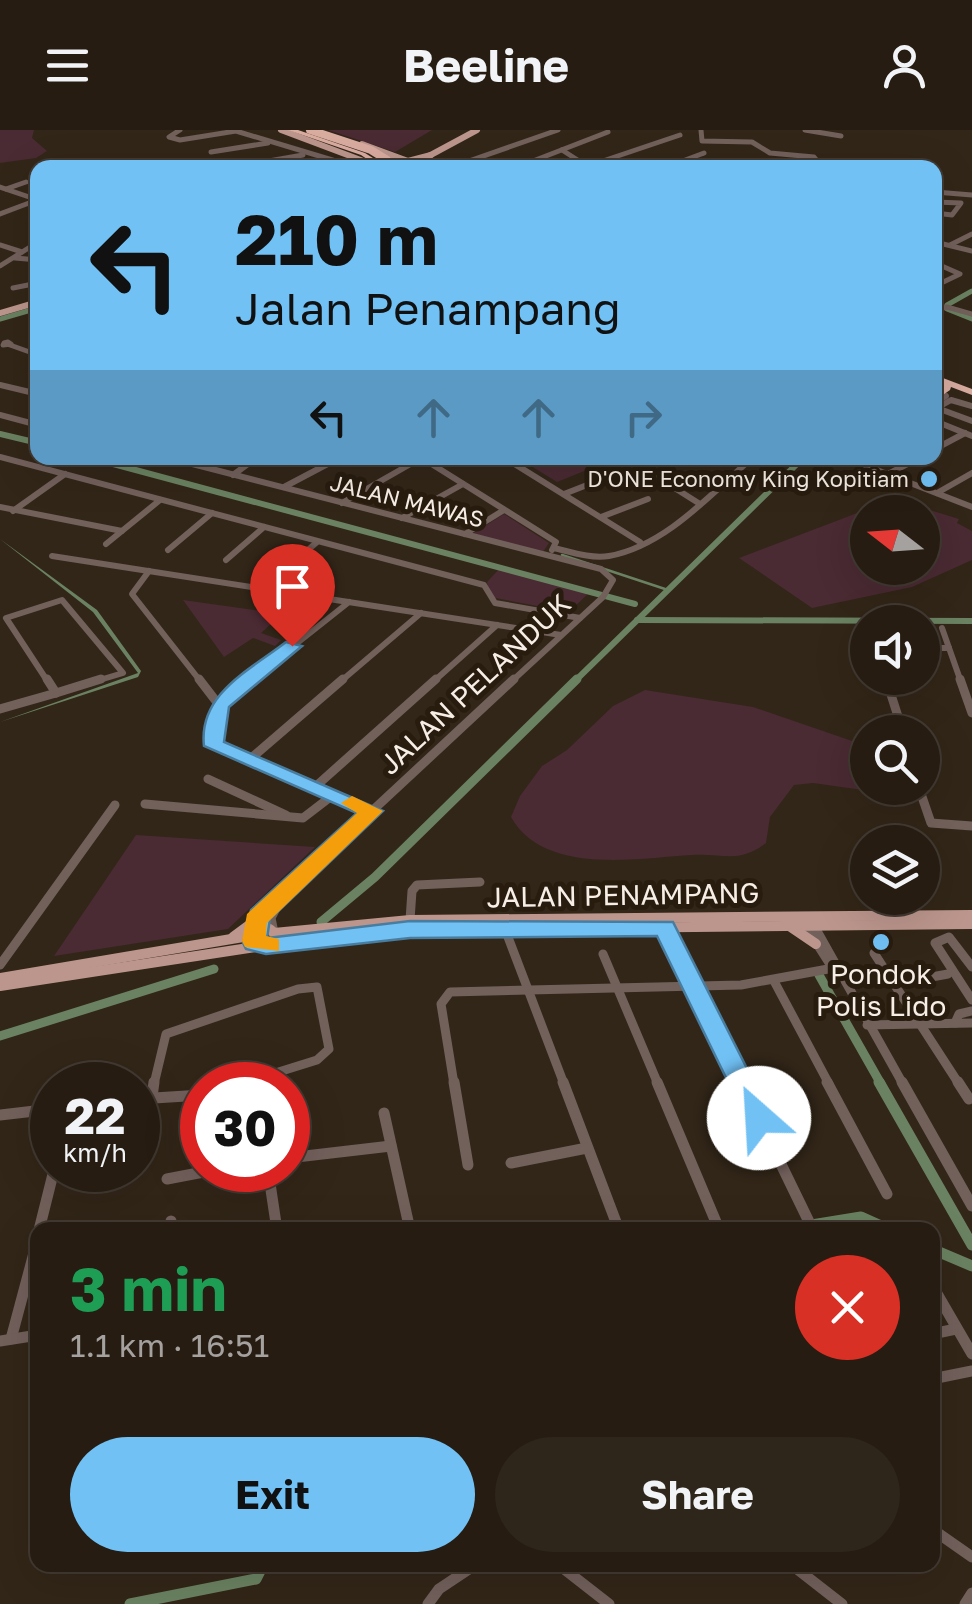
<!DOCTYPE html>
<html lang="en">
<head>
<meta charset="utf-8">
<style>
  :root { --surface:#261c12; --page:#2e251b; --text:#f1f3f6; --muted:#a4a19f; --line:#423a32; --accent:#71c1f5 }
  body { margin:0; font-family:"Golos Text",sans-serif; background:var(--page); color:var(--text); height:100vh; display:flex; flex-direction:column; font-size:38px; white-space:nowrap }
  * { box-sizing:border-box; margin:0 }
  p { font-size:32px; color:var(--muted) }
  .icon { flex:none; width:55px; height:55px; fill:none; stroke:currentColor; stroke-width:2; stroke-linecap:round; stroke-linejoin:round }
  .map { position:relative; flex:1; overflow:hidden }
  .sheet { position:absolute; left:30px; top:1092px; width:910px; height:350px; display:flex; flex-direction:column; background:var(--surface); border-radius:20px; box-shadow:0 10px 40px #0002,0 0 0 2px var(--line) }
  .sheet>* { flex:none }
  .guide { position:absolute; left:30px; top:30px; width:912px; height:305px; border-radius:20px; box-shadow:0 10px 40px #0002,0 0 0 2px var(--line); background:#71c1f5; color:#111; overflow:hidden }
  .needle { width:65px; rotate:287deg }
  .buttons { position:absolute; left:850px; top:365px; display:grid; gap:20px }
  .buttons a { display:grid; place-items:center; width:90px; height:90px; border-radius:50%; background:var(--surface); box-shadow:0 10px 40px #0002,0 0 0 2px var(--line); font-size:50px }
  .speed { position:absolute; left:30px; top:932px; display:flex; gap:20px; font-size:50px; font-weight:700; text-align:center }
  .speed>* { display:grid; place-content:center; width:130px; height:130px; border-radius:50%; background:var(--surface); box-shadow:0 10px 40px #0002,0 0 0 2px var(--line); line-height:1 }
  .speed small { font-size:25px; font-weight:400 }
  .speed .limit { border:15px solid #d22; background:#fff; color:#111 }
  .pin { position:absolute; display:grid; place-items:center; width:85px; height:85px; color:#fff; margin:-102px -42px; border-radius:50% 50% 50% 0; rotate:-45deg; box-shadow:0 0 10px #0007 }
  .pin .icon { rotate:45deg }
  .me { position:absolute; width:110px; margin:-55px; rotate:334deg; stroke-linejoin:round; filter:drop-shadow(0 0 8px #0008) }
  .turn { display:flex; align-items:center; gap:35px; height:210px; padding:0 40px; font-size:45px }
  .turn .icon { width:130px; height:130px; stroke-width:2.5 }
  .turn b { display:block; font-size:70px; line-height:85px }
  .lanes { display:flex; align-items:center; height:95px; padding:0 40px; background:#0003; justify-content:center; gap:50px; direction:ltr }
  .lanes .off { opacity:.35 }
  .round { display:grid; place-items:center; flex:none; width:105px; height:105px; border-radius:52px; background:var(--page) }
  .overview { display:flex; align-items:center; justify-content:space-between; height:170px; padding:0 40px }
  h1 { font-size:60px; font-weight:700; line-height:75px; color:#1e9e55 }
  .primary-button { display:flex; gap:20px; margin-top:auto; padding:20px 40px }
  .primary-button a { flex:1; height:115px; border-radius:60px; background:var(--accent); color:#111; font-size:40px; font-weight:700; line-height:115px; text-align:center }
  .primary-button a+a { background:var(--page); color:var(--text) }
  header { display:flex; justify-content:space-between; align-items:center; height:130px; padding:0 40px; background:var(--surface); font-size:45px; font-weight:700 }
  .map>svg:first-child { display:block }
  .green { fill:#4a2a33; fill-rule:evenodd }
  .water { fill:#6a8261 }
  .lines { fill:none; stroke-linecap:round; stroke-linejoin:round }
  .stream { stroke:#6a8261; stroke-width:2.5 }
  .canal-far3 { stroke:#6a8261; stroke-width:5 }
  .canal-far2 { stroke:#6a8261; stroke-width:6 }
  .canal-far1 { stroke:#6a8261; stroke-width:9 }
  .canal { stroke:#6a8261; stroke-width:11 }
  .minor-far3 { stroke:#72605b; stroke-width:5 }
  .minor-far2 { stroke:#72605b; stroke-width:6 }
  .minor-far1 { stroke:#72605b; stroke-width:9 }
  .minor { stroke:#72605b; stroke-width:11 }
  .major-far1 { stroke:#bc968d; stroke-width:6 }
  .major { stroke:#bc968d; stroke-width:10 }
  .highway { fill:#d9aca0; fill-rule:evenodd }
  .highway-bridge { stroke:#d9aca0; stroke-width:8 }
  .route { fill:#71c1f5; stroke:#497d9f; stroke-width:2.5 }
  .slow { fill:#f59e0b }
  .poi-dot { fill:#71c1f5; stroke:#281c0f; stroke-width:4 }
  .labels { text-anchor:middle; stroke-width:10; stroke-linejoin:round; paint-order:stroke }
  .far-poi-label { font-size:22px; fill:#f7eee5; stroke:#281c0f; text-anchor:end }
  .far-street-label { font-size:22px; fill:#f7eee5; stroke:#281c0f }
  .street-label { font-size:28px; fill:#f7eee5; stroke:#281c0f }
  .poi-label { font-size:28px; fill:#f7eee5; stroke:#281c0f }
</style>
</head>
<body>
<header><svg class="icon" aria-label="menu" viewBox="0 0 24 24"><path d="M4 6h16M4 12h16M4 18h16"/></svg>Beeline<svg class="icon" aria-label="person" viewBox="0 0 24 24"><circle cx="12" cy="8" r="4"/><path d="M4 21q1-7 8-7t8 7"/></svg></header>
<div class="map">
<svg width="972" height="1474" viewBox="0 0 972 1474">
  <rect width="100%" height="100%" fill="#322618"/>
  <g class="green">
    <path d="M0 0H34L32 8 47 21 36 28 0 33Z"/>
    <path d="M328 0H432L395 22Z"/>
    <path d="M553 328H587L599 335 557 352 531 336Z"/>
    <path d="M894 369 959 389 957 393 972 401V430L912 457 812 478 739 428ZM868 382H922V438H868Z"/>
    <path d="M504 384 549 413 543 422 472 404Z"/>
    <path d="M500 438 590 462 569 482 490 467 487 452Z"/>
    <path d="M183 470 282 484 261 503 281 510 275 516 253 508 224 527Z"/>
    <path d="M645 560 753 577 858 613 867 625 863 660 813 653 794 655 770 687 766 713C739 734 724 723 692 725 638 728 544 746 511 687L520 666 542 636 567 620 613 576Z"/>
    <path d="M136 705 315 717 228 799 54 826Z"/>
  </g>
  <path class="water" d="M0 409 97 480 141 541 138 547 0 592 138 543 93 482Z"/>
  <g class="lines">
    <path class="stream" d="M562 425 665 459"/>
    <g class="canal-far3">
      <path d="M947 175 972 161"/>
      <path d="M947 179 972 189"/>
      <path d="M0 189 38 178"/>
    </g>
    <g class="canal-far2">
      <path d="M0 304 38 313"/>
      <path d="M91 328 635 474"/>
      <path d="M637 490 972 491"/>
      <path d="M574 552 803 328"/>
    </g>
    <g class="canal-far1">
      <path d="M321 792 375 747 577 549"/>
      <path d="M819 845 881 954"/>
      <path d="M0 906 214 839"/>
    </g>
    <g class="canal">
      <path d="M879 952 972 1115"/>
      <path d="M781 1100 861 1087 890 1100"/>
      <path d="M932 1119 972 1136"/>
      <path d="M130 1474 256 1449 263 1435"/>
    </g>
    <g class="minor-far3">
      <path d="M180 0 169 7 180 10 236 1 359 38"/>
      <path d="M701 0 702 11 752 12 770 23 814 27 823 38"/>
      <path d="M805 0 841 6"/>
      <path d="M562 20 590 38"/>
      <path d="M211 22 268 13"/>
      <path d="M252 34 303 25"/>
      <path d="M588 36 680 5"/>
      <path d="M449 38 558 0"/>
      <path d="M515 38 608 2"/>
      <path d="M664 38 704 23"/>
      <path d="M741 38 754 33"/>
      <path d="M0 57 38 70"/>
      <path d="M6 59 26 52"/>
      <path d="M935 62 972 65"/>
      <path d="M935 72 961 73 952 85 935 83"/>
      <path d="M0 84 37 70"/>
      <path d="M935 112 972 121"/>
      <path d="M0 115 22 122"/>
      <path d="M950 115 972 104"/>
      <path d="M15 128 38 130"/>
      <path d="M935 133 960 144 935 156"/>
      <path d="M0 136 38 112"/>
      <path d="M13 158 38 153"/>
      <path d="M935 180 947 177 972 184"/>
      <path d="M8 212 11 214 3 215 4 213Z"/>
      <path d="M10 215 38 225"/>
    </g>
    <g class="minor-far2">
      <path d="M0 255 38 264"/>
      <path d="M935 272 946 266"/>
      <path d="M937 278 972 291"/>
      <path d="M935 279 951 270 972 276"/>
      <path d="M0 285 38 295"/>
      <path d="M935 291 972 306"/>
      <path d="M935 319 965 303"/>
      <path d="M0 327 484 455 495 473 580 488"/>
      <path d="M169 328 601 439 613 450 603 467 511 552"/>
      <path d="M422 328 556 412 552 420"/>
      <path d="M505 328 640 412"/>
      <path d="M627 328 700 374"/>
      <path d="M846 328 972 377"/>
      <path d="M890 343 919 328"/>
      <path d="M233 345 256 328"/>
      <path d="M284 357 339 328"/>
      <path d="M937 363 972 343"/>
      <path d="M564 364 610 346"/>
      <path d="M342 373 421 328"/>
      <path d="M0 377 122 401"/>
      <path d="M13 381 65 344"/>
      <path d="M601 387 648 369"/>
      <path d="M402 388 463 354"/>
      <path d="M465 404 504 380"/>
      <path d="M106 414 160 370"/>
      <path d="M554 418C571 422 591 429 609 426 665 416 711 364 752 328"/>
      <path d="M168 420 212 383"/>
      <path d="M52 426 561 505"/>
      <path d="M226 430 264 397"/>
      <path d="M149 441 132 464 201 552"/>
      <path d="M282 443 317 412"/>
      <path d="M942 498 961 552"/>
      <path d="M922 518H949"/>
      <path d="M886 548 887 552"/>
      <path d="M48 552 6 488 62 470 123 543 93 552"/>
      <path d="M248 552 349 472"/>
      <path d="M340 552 421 483"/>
      <path d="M433 552 497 495"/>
    </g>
    <g class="minor-far1">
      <path d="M47 549 56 563"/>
      <path d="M199 549 219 575 212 599 214 615 372 681"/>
      <path d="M886 549 903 602"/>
      <path d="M960 549 972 583"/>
      <path d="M56 563 101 549"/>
      <path d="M219 575 251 549"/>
      <path d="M0 579 56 563"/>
      <path d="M249 630 343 549"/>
      <path d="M208 649 286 685"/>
      <path d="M315 657 436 549"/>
      <path d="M919 658 931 693 972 696"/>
      <path d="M145 674 303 688 333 665"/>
      <path d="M410 790 412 761 417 755 480 752"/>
      <path d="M663 792 742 954"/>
      <path d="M803 792 835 842"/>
      <path d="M812 792 903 954"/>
      <path d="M503 794 564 954"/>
      <path d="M257 803 259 786 514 549"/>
      <path d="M274 803 271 788 280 771"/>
      <path d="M874 823 959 954"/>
      <path d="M603 824 658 954"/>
      <path d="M0 835 115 675"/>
      <path d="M972 837 949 807 935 813 972 870"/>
      <path d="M774 851 829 954"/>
      <path d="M893 854 948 844"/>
      <path d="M955 893 959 884 972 881"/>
      <path d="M867 895 972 893"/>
      <path d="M154 954 166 904 298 859 317 857 329 919 317 930 240 954"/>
      <path d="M454 954 441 874 450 862 741 855 839 837"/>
    </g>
    <g class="minor">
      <path d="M454 952 468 1035"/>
      <path d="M563 952 619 1100"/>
      <path d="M657 952 716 1092"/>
      <path d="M741 952 813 1100"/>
      <path d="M827 952 887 1064"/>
      <path d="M902 952 972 1076"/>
      <path d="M958 952 969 969"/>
      <path d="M238 955 248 952"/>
      <path d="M199 965 202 1008"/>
      <path d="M152 967 154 952"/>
      <path d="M138 969 202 965"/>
      <path d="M384 983 410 1100"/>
      <path d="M0 985 52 979"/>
      <path d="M288 1028 391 1016"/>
      <path d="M511 1033 587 1018"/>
      <path d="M268 1040 277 1100"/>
      <path d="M167 1049 214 1040"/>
      <path d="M171 1091V1100"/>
      <path d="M39 1100 54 1040"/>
      <path d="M932 1155 972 1224"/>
      <path d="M932 1204 956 1199"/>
      <path d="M11 1209 38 1108"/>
      <path d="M0 1211 38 1205"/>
      <path d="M932 1249 972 1241"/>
      <path d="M932 1399 972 1427"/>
      <path d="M559 1435 609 1474"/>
      <path d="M792 1435 842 1474"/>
      <path d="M428 1474 439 1459 475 1435"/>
      <path d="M965 1474 972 1463"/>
    </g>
    <g class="major-far1">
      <path d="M281 0 382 38"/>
      <path d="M362 14 408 31 431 25"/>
      <path d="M427 27 477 0"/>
      <path d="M0 183 38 172"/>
    </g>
    <g class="major">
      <path d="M788 795 816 814"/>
      <circle cx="265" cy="808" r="10"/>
      <path d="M274 803 410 790 972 785"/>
      <path d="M233 807 256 790"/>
      <path d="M274 813 411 800 972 794"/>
      <path d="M0 848 255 805"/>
      <path d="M0 856 262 816"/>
    </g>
    <g class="highway">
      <path d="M288 0H298L365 23 389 38H380L361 25Z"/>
      <path d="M935 245 972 259V265L951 257 950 260 940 267H935V262L942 258 935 252Z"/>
    </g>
    <path class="highway-bridge" d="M310 0 371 20 400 38"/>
  </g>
  <path class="route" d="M286 512 302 516 229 577 224 612 383 681 270 789 267 808 410 791 673 792 772 988 768 995H749L657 806 410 808 266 824 246 819 243 813 251 780 357 683 204 616C198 564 250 540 286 512Z"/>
  <path class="slow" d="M352 666 383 681 267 793 266 806 279 809V821L245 817 242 811 247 784 357 683 341 673Z"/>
  <g class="poi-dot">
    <circle cx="929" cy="349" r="10"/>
    <circle cx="881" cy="812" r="10"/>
  </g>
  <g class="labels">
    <g class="far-poi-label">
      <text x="909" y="357">D'ONE Economy King Kopitiam</text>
    </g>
    <g class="far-street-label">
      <text transform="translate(407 371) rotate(14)" y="8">JALAN MAWAS</text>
    </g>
    <g class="street-label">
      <text transform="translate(475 554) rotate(-43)" y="10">JALAN PELANDUK</text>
      <text transform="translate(623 765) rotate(-1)" y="10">JALAN PENAMPANG</text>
    </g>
    <g class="poi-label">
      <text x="881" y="854">Pondok<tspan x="881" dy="32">Polis Lido</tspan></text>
    </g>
  </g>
</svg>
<div class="buttons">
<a><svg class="needle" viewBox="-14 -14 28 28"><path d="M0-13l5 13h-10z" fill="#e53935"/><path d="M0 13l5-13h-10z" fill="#a4a19f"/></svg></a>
<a><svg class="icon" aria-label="sound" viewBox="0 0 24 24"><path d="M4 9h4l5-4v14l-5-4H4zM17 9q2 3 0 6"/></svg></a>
<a><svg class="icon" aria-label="search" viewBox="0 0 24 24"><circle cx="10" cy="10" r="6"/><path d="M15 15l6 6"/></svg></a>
<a><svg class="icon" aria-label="layers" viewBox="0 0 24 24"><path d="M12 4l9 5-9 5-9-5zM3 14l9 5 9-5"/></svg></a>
</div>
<div class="speed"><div>22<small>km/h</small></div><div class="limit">30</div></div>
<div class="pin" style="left:292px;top:516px;background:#d93025"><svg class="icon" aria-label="arrive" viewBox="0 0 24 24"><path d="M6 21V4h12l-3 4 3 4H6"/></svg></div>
<svg class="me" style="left:759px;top:988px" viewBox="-20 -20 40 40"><circle r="19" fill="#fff"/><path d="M0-13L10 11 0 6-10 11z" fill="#71c1f5"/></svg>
<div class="guide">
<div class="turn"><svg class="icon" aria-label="left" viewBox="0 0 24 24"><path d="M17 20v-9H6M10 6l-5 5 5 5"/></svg><div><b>210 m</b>Jalan Penampang</div></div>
<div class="lanes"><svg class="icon" aria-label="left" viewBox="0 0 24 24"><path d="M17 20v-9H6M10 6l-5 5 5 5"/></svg><svg class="icon off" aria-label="ahead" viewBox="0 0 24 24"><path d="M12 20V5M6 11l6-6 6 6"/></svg><svg class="icon off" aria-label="ahead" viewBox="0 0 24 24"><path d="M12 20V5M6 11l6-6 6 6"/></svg><svg class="icon off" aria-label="right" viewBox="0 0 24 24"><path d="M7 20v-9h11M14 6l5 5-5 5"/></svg></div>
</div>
<section class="sheet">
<div class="overview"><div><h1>3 min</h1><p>1.1 km · 16:51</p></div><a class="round" style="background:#d93025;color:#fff"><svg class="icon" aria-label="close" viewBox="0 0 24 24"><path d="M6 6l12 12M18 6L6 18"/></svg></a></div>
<div class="primary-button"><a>Exit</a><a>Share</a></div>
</section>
</div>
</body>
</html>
